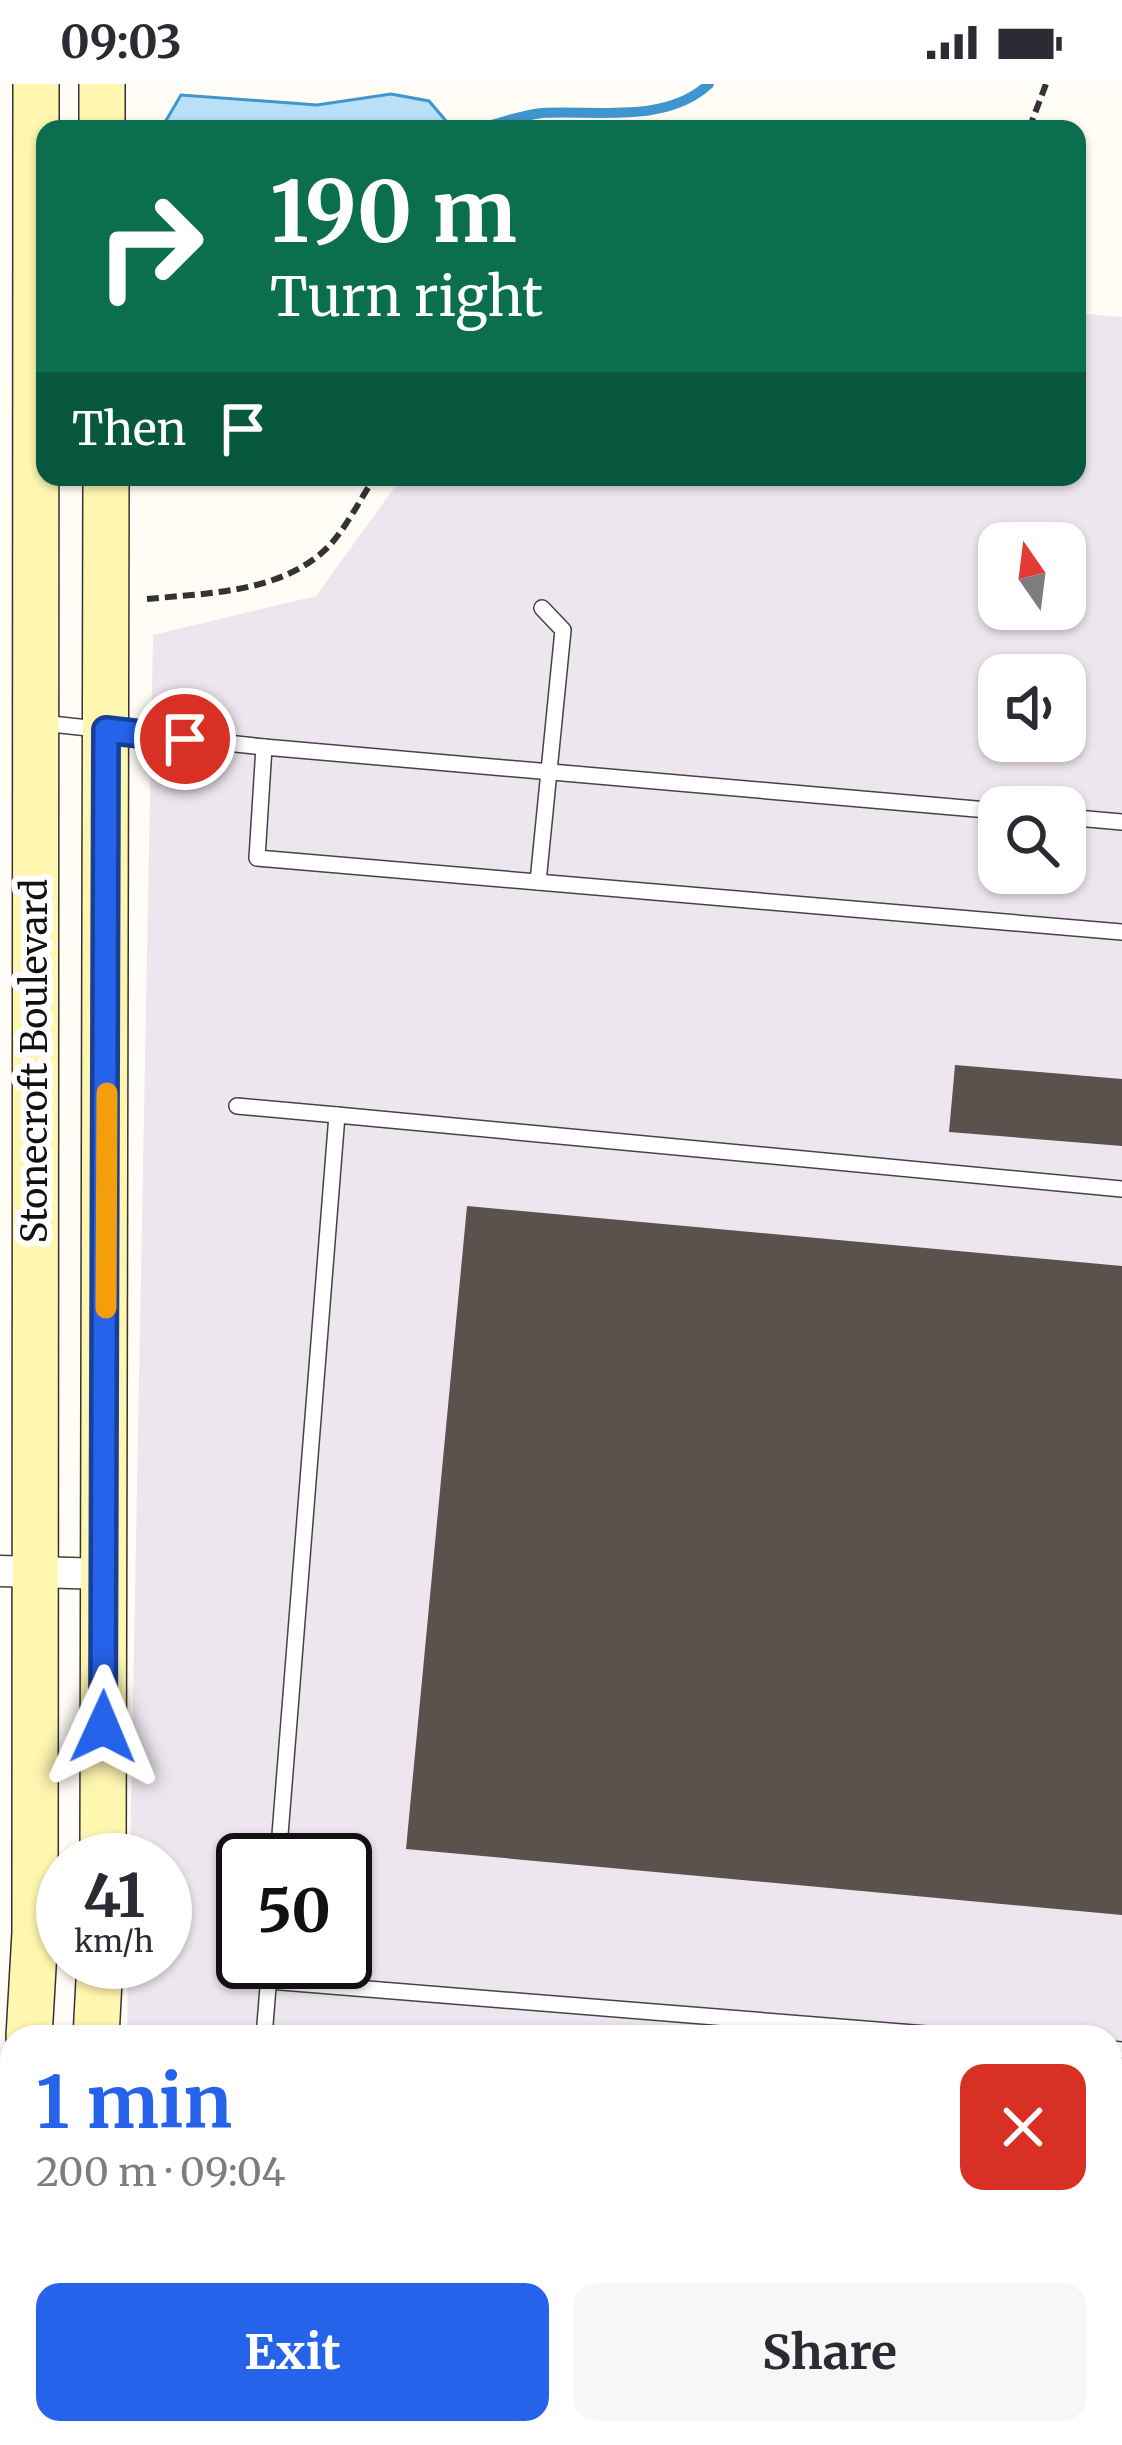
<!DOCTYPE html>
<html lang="en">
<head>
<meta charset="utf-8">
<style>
  :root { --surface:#fff; --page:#f7f7f7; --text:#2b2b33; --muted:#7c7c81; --accent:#2563eb }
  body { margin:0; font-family:Merriweather,serif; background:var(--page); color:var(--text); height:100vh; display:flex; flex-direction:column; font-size:45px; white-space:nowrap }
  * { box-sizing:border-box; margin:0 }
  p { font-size:39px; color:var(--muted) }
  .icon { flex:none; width:66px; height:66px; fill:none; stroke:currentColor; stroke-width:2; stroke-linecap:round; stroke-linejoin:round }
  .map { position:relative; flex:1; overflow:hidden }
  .panel { position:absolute; left:0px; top:1941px; width:1122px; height:420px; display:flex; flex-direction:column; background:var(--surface); border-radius:36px 36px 0 0; box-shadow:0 3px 9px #0004 }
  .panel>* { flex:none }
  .top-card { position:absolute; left:36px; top:36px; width:1050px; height:366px; border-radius:24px; box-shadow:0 3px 9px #0004; background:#0b6e4f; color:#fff; overflow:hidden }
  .needle { width:78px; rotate:346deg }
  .fabs { position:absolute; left:978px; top:438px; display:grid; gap:24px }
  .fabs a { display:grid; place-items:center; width:108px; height:108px; border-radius:24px; background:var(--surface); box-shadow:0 3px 9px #0004; font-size:60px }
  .speed { position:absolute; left:36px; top:1749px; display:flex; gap:24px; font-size:60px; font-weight:700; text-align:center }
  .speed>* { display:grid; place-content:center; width:156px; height:156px; border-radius:50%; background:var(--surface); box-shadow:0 3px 9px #0004; line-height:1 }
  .speed small { font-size:30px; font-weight:400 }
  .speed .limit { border:6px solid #111; border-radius:18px; background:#fff; color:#111 }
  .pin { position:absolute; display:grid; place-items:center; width:102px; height:102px; color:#fff; margin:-51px; border:6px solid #fff; border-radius:50%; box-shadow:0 3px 12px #0007 }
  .me { position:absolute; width:132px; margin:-66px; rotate:1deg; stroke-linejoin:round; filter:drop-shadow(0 0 9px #0008) }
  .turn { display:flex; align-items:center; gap:42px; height:252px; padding:0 36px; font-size:54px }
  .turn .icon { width:156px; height:156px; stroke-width:2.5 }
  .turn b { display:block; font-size:84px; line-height:102px }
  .then { display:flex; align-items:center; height:114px; padding:0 36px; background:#0003; gap:24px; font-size:45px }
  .round { display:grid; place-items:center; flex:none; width:126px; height:126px; border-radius:24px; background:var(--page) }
  .headline { display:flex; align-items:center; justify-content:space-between; height:204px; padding:0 36px }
  h1 { font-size:72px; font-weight:700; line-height:90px; color:var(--accent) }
  .primary-button { display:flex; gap:24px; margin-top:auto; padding:24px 36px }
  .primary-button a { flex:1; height:138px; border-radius:24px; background:var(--accent); color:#fff; font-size:48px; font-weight:700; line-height:138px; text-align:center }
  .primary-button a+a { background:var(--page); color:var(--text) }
  .status { display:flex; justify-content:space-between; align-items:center; height:84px; padding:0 60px; background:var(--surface); direction:ltr }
  .status svg { height:33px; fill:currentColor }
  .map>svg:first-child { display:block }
  .industrial { fill:#eee6ef; fill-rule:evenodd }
  .water { fill:#b9e0f7; stroke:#3f96cf; stroke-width:3 }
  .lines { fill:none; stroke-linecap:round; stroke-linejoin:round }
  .stream { stroke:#3f96cf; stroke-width:10 }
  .building { fill:#5a524d }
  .lane-casing { stroke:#444; stroke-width:18 }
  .street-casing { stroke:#444; stroke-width:33 }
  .secondary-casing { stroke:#333; stroke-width:48 }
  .path { stroke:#333; stroke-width:6; stroke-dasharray:12 6; stroke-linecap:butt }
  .lane { stroke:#fff; stroke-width:15 }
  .street { stroke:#fff; stroke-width:30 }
  .secondary { stroke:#fff6b0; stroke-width:45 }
  .route-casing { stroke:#184099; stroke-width:30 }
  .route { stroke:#2563eb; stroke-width:21 }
  .slow { stroke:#f59e0b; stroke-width:21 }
  .labels { text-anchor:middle; stroke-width:12; stroke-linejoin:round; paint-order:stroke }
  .street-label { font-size:36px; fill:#111; stroke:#fff }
</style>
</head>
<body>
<div class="status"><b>09:03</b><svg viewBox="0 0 49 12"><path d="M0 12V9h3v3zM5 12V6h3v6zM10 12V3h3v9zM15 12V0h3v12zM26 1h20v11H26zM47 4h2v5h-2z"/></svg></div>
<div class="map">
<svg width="1122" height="2361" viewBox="0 0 1122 2361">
  <rect width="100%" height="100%" fill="#fffdf5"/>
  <g class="industrial">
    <path d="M1077 229 1122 233V2361H882L842 2349H1110V1953H127L128 1878H165V1776H130L153 551 316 512 402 393H1077ZM999 459H1065V525H999ZM999 591H1065V657H999ZM999 723H1065V789H999ZM243 1776H345V1878H243Z"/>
    <path d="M64 2349H559L537 2361H60Z"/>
    <path d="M580 2349H765L731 2361H625Z"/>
  </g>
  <path class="water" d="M391 10 429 17 453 45H161L181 11 317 21Z"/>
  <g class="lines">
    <path class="stream" d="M476 45C498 40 521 31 542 29 596 26 667 40 709 0"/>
  </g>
  <g class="building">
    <path d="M955 981 1122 995V1062L949 1048Z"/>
    <path d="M467 1122 1122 1182V1831L406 1765Z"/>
  </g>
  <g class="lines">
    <g class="lane-casing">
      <g id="lane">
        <path d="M42 639 264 663 257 774 1122 848"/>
        <path d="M264 663 999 727"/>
        <path d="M1065 733 1122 738"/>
        <path d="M538 798 563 546 542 524"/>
        <path d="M237 1022 337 1031"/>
        <path d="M278 1776 337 1031 1122 1105"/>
        <path d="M269 1897 964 1953"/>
        <path d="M264 1953 270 1878"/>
        <path d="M1110 1965 1122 1966"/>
      </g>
    </g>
    <g class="street-casing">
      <path id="street" d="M0 1487 105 1490"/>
    </g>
    <g class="secondary-casing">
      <g id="secondary">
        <path d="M102 0V45"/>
        <path d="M103 1776 106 393"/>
        <path d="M29 1953 35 1849 36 0"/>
        <path d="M96 1953 100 1878"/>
        <path d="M0 2151 12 2091"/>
        <path d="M211 2358V2361"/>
        <path d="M10 2361 14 2349"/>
      </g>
    </g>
    <g class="path">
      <path d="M1029 45 1046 0"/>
      <path d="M693 393 694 394"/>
      <path d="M147 515C207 509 281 509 327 464 346 445 360 415 375 393"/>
      <path d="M595 2349 660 2361"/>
      <path d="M500 2361 541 2349"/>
      <path d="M726 2361 764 2354 789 2361"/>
    </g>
    <use href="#lane" class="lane"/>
    <use href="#street" class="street"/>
    <use href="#secondary" class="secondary"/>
  </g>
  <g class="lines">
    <g class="route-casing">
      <path id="route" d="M103 1643 106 646 185 655"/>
    </g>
    <use href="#route" class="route"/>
    <path class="slow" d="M106 1224 107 1009"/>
  </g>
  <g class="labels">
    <g class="street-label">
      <text transform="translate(34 977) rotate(-90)" y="13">Stonecroft Boulevard</text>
    </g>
  </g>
</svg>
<div class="fabs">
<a><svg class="needle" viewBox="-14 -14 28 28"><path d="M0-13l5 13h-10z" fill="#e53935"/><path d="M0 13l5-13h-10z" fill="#7c7c81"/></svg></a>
<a><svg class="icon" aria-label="sound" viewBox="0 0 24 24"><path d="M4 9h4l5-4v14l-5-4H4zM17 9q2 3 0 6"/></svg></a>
<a><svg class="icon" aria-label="search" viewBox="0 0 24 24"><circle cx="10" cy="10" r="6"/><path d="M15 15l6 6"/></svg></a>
</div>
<div class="speed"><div>41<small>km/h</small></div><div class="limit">50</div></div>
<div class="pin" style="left:185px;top:655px;background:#d93025"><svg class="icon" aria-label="arrive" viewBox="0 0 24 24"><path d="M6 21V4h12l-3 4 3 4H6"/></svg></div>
<svg class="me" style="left:103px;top:1643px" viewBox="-20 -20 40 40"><path d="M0-17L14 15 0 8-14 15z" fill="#2563eb" stroke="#fff" stroke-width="4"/></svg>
<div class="top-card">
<div class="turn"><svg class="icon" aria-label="right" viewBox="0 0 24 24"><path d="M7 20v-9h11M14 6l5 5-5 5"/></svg><div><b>190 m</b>Turn right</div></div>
<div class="then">Then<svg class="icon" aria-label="arrive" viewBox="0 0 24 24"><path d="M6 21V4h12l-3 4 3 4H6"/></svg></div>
</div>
<section class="panel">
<div class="headline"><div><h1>1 min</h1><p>200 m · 09:04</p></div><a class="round" style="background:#d93025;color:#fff"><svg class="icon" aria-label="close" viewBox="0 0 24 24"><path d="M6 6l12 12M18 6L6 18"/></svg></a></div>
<div class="primary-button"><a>Exit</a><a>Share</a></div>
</section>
</div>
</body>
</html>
